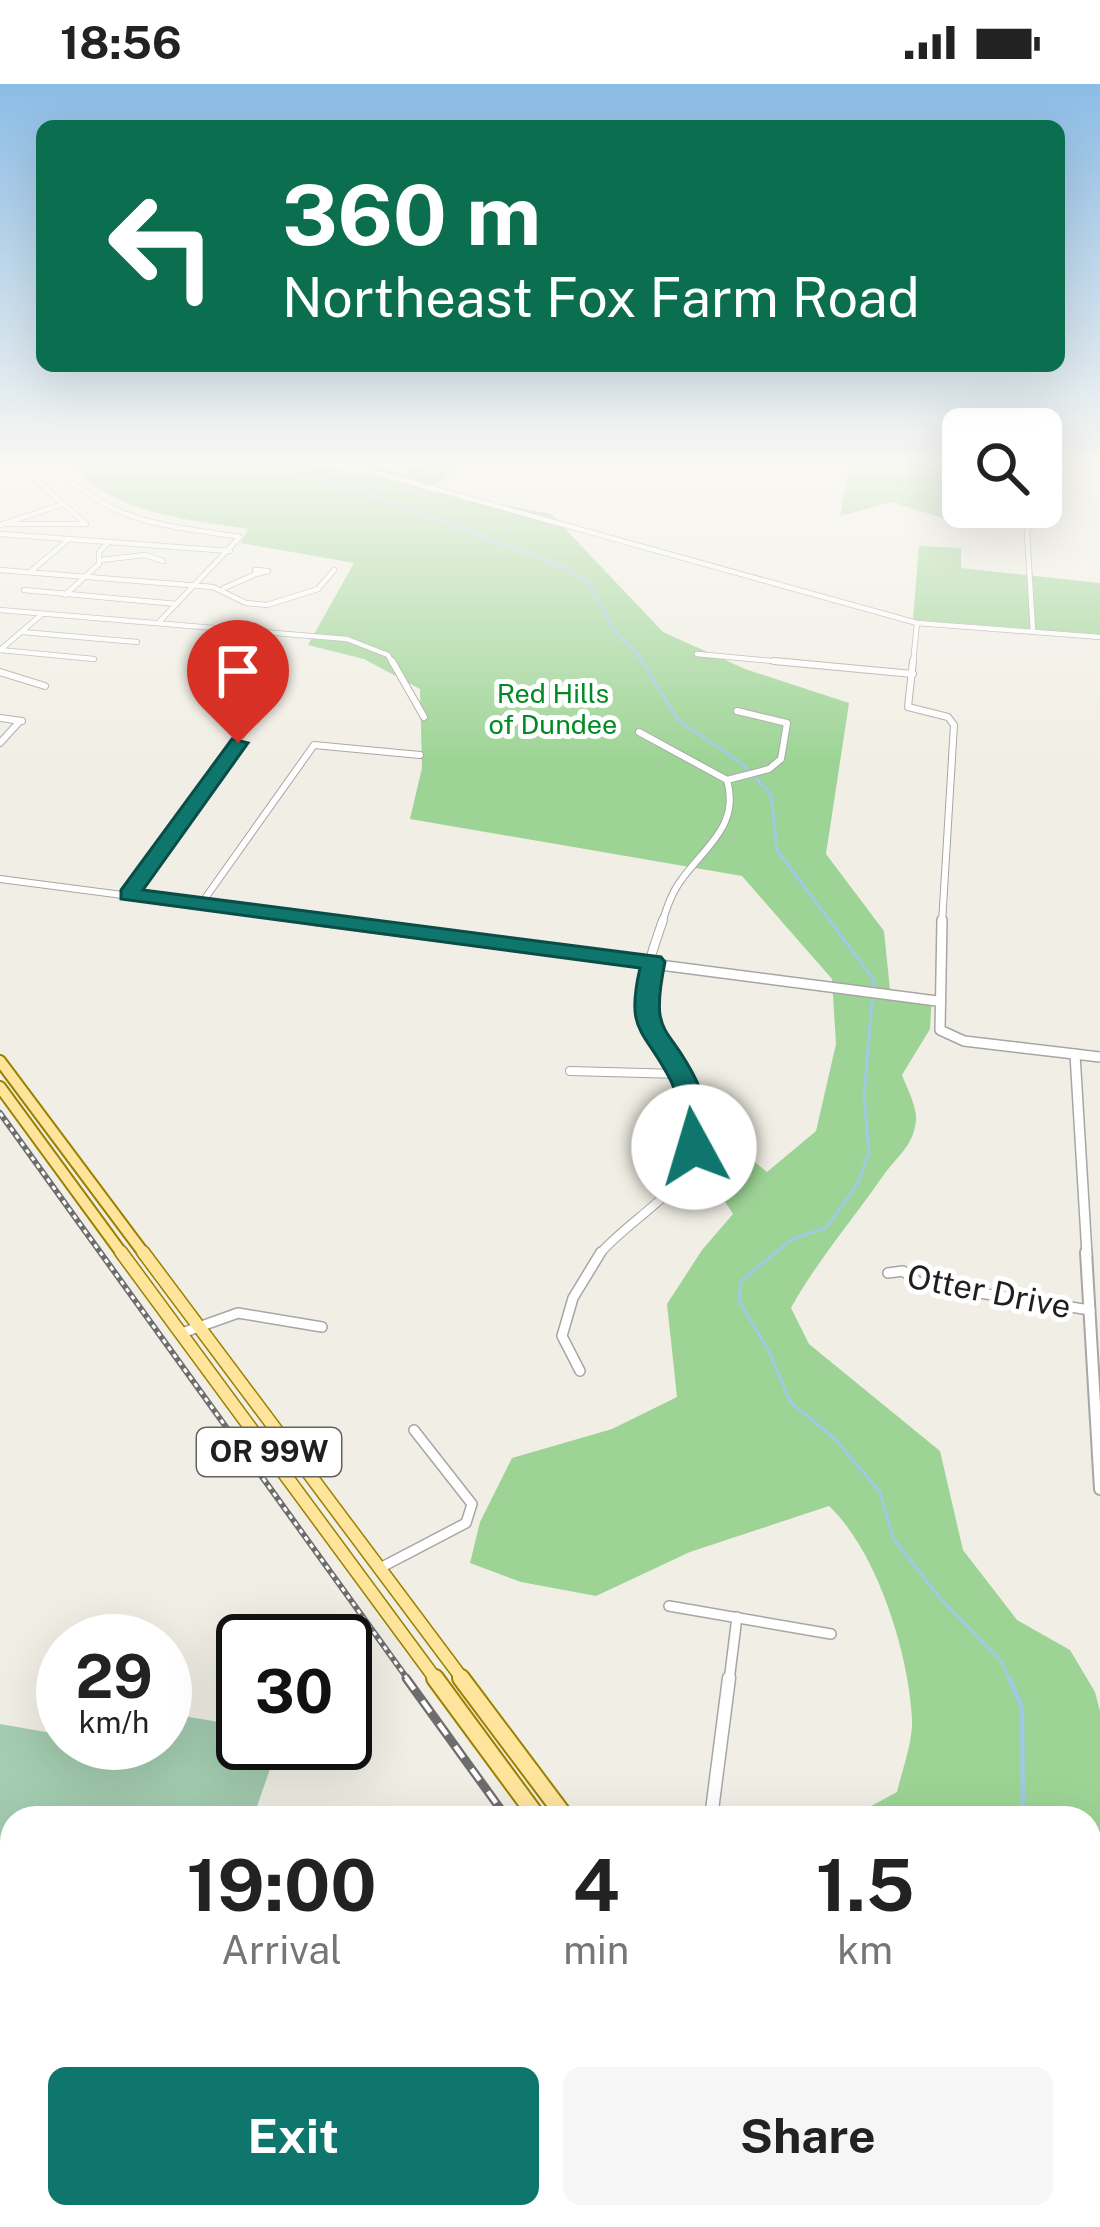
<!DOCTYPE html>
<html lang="en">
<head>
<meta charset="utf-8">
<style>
  :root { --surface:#fff; --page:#f6f6f6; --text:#222; --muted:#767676; --accent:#0f766e }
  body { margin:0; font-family:"Public Sans",sans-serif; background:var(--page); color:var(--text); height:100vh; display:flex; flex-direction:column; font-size:45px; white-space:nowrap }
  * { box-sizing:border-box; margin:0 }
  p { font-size:39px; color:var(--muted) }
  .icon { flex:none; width:66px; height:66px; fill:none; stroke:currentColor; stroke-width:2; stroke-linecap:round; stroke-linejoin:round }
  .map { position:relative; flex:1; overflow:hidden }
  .drawer { position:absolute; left:0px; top:1722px; width:1101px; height:423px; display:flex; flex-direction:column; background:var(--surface); border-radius:36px 36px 0 0; box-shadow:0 12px 48px #0002 }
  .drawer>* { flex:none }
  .banner { position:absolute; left:36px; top:36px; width:1029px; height:252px; border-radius:18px; box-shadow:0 12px 48px #0002; background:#0b6e4f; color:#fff; overflow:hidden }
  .fabs { position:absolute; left:942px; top:324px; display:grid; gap:24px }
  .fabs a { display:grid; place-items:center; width:120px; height:120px; border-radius:18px; background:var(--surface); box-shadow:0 12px 48px #0002; font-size:60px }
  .speed { position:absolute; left:36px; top:1530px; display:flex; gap:24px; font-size:60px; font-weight:700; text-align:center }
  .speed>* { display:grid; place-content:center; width:156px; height:156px; border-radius:50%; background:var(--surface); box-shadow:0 12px 48px #0002; line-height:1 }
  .speed small { font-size:30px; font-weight:400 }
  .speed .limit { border:6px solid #111; border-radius:18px; background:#fff; color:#111 }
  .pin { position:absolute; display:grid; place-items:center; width:102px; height:102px; color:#fff; margin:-123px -51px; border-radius:50% 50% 50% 0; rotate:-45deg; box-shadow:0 0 12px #0007 }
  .pin .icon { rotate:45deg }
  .me { position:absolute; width:132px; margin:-66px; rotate:354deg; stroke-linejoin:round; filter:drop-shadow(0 0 9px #0008) }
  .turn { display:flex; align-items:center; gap:42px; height:252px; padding:0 48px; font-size:54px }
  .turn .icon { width:156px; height:156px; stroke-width:2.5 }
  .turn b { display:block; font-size:84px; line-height:102px }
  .eta { display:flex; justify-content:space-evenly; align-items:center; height:204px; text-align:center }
  .eta b { font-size:72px; font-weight:700; line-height:84px }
  .button { display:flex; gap:24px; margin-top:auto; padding:24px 48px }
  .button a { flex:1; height:138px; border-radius:18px; background:var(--accent); color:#fff; font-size:48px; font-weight:700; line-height:138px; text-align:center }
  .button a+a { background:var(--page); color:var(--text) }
  .status { display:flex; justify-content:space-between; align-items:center; height:84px; padding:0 60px; background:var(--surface); direction:ltr }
  .status svg { height:33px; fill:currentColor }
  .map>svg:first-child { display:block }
  .forest { fill:#9dd495 }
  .cemetery { fill:#a3ccb0 }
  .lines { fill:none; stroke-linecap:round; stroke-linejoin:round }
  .stream-far1 { stroke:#a1c9e3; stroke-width:3 }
  .stream { stroke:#a1c9e3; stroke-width:4.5 }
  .minor-far4-casing { stroke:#a6a6a6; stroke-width:6 }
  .minor-far3-casing { stroke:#a6a6a6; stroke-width:8 }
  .minor-far2-casing { stroke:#a6a6a6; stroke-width:10 }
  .minor-far1-casing { stroke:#a6a6a6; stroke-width:12 }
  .minor-casing { stroke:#a6a6a6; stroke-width:15 }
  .tertiary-far3-casing { stroke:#a6a6a6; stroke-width:6 }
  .tertiary-far2-casing { stroke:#a6a6a6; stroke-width:8 }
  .tertiary-far1-casing { stroke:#a6a6a6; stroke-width:12 }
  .tertiary-casing { stroke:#a6a6a6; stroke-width:14 }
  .primary-far2-casing { stroke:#9b8100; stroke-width:14 }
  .primary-far1-casing { stroke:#9b8100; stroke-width:15 }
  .primary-casing { stroke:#9b8100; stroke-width:20 }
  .minor-far4 { stroke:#fff; stroke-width:4.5 }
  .minor-far3 { stroke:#fff; stroke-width:6 }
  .minor-far2 { stroke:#fff; stroke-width:8 }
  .minor-far1 { stroke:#fff; stroke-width:9 }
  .minor { stroke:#fff; stroke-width:12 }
  .tertiary-far3 { stroke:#fff; stroke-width:4.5 }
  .tertiary-far2 { stroke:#fff; stroke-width:6 }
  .tertiary-far1 { stroke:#fff; stroke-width:9 }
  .tertiary { stroke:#fff; stroke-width:10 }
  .primary-far2 { stroke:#ffe59c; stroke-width:10 }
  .primary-far1 { stroke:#ffe59c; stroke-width:12 }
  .primary { stroke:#ffe59c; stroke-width:16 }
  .rail-far1-casing { stroke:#6d6d6d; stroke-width:6 }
  .rail-casing { stroke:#6d6d6d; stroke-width:9 }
  .rail-far1 { stroke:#fff; stroke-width:3; stroke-dasharray:4.5; stroke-linecap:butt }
  .rail { stroke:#fff; stroke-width:4.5; stroke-dasharray:14; stroke-linecap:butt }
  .route { fill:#0f766e; stroke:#0a4d48; stroke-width:3 }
  .labels { text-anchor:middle; stroke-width:10; stroke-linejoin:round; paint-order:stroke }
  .far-park-label { font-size:27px; fill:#008a23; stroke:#fff }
  .shield { fill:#fff; stroke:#626262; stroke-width:3 }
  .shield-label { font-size:30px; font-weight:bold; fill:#1f1f1f }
  .street-label { font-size:33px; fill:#1f1f1f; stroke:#fff }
</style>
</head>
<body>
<div class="status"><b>18:56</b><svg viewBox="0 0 49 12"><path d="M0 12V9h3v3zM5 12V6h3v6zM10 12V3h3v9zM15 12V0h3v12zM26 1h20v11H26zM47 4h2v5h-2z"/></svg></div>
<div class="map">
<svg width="1100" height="2143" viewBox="0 0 1100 2143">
  <rect width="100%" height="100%" fill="#f1efe5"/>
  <g class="forest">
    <path d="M68 377H358L403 390 429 377H471L425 406 551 430 663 548 745 585 849 619 826 770 884 847 890 906 932 912 930 945 902 991C907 1004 917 1023 916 1036 914 1062 896 1073 883 1092 853 1135 815 1180 791 1224L809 1260 940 1367 963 1466 1017 1536 1070 1566 1095 1608 1100 1627V2001H1089V1734H849L897 1708C902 1686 913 1658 912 1635 909 1570 877 1467 829 1422L690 1468 596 1512 521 1498 470 1479 480 1438 512 1374 612 1345 677 1313 667 1220 702 1166 733 1130 705 1087 710 1042 767 1088 816 1047 836 960 832 895 742 792 410 735 422 684 420 605 364 575 308 561 354 479 241 459 248 445C184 435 112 429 68 377Z"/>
    <path d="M850 377H963V423H1032L1034 445 955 438 892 418 840 432Z"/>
    <path d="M919 462 961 464V484L1100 499V550L913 536Z"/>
    <path d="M0 1867 12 1870V2133H280L277 2143H0Z"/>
    <path d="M527 2133H880L890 2143H517Z"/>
  </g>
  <path class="cemetery" d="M165 1629 243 1642V1659H279L253 1734H12V1846L0 1844V1640L63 1651V1659H165Z"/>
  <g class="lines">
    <path class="stream-far1" d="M221 377 254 387 335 398 567 484 589 500 616 550 635 566 678 636 741 679 771 710 777 766 874 896 864 1013 869 1068 858 1099 826 1144 792 1155 741 1197 739 1217 769 1267 790 1318 835 1355 880 1408 893 1454 939 1513 1002 1578 1010 1597"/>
    <g class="stream">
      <path d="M1009 1594 1022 1624 1023 1734"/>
      <path d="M1089 1870 1100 1868"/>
      <path d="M880 2133 890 2143"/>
    </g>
    <g class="minor-far4-casing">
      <g id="minor-far4">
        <path d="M46 377C117 440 150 439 240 453L159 538"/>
        <path d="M0 384 25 386 86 440H8"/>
        <path d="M1032 423 1027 449 1033 548"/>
        <path d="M0 441 60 421"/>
        <path d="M0 450 230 467"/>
        <path d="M101 476 145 471 163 477"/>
        <path d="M0 486 213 503 246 519 267 521 318 505 334 486"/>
        <path d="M255 486 268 487 256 490Z"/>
        <path d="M30 488 69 455"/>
        <path d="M224 504 256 490"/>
        <path d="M24 506 177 520"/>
        <path d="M65 511 99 480V468L108 459"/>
        <path d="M0 526 347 555 388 571 393 580"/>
        <path d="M22 548 137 558"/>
        <path d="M0 566 94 575"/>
        <path d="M0 566 41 531"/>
        <path d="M697 570 806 580"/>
      </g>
    </g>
    <g class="minor-far3-casing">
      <g id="minor-far3">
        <path d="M392 577 424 633"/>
        <path d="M774 577 913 590"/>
        <path d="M0 588 45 602"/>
        <path d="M0 634 22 637"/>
        <path d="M247 635V643H230L227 638Z"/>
        <path d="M639 648 727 696"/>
        <path d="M0 659 20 637"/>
        <path d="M129 811 247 643"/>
        <path d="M201 820 314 661 420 671"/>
        <path d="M662 839C667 823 672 808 682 795 706 762 740 741 727 696L769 685 781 675 787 639 737 627"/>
      </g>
    </g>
    <g class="minor-far2-casing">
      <g id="minor-far2">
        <path d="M570 987 680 990"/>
        <path d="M599 1171C622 1142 677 1111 690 1079 716 1018 656 981 645 926 640 897 654 863 663 836"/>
      </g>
    </g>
    <g class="minor-far1-casing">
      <g id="minor-far1">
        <path d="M888 1189 903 1187 921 1200 1090 1226"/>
        <path d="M182 1249 238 1229 322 1243"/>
        <path d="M580 1287 562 1252 573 1214 601 1168"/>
        <path d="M380 1484 466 1439 472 1420 414 1346"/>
        <path d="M669 1522 831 1550"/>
        <path d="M729 1597 737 1533"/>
      </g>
    </g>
    <g class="minor-casing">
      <path id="minor" d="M711 1734 729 1594"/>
    </g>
    <g class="tertiary-far3-casing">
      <g id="tertiary-far3">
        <path d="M306 377 381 390 917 539 1100 553"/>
        <path d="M913 580 917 539"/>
      </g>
    </g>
    <g class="tertiary-far2-casing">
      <g id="tertiary-far2">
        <path d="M913 577 908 623 948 633 954 641 942 839"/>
        <path d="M0 795 336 839"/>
      </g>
    </g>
    <g class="tertiary-far1-casing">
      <g id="tertiary-far1">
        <path d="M313 836 937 917"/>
        <path d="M942 836 940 946 964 957 1100 973"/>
        <path d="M1075 970 1087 1171"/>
      </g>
    </g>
    <g class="tertiary-casing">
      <path id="tertiary" d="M1086 1168 1100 1405"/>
    </g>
    <g class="primary-far2-casing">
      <g id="primary-far2">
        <path d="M0 977 145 1171"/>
        <path d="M0 1003 123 1171"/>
      </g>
    </g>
    <g class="primary-far1-casing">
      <g id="primary-far1">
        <path d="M121 1168 437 1597"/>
        <path d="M143 1168 464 1597"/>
      </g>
    </g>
    <g class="primary-casing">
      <g id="primary">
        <path d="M435 1594 538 1734"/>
        <path d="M461 1594 566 1734"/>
        <path d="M916 2133 925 2143"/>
      </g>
    </g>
    <use href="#minor-far4" class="minor-far4"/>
    <use href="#minor-far3" class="minor-far3"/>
    <use href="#minor-far2" class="minor-far2"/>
    <use href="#minor-far1" class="minor-far1"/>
    <use href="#minor" class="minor"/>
    <use href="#tertiary-far3" class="tertiary-far3"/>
    <use href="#tertiary-far2" class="tertiary-far2"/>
    <use href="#tertiary-far1" class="tertiary-far1"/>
    <use href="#tertiary" class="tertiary"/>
    <use href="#primary-far2" class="primary-far2"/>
    <use href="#primary-far1" class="primary-far1"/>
    <use href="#primary" class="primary"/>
    <g class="rail-far1-casing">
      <path id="rail-far1" d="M0 1029 409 1597"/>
    </g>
    <g class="rail-casing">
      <g id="rail">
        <path d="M406 1594 507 1734"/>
        <path d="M793 2133 800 2143"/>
      </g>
    </g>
    <use href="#rail-far1" class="rail-far1"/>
    <use href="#rail" class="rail"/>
  </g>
  <linearGradient id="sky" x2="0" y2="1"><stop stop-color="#8bbce6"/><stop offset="0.56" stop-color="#f9f8f3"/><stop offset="1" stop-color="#f9f8f3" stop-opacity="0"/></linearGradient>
  <rect width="1100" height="677" fill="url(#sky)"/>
  <path class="route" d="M232 655 248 659 143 806 661 873 665 878C649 956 669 938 697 998 706 1016 705 1043 707 1063L703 1069H684L680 1063C678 1043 680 1015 671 997 644 944 625 949 640 884L121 815V806Z"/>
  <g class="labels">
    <g class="far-park-label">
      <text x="553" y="619">Red Hills<tspan x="553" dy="31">of Dundee</tspan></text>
    </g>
    <rect class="shield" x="197" y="1344" width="144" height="48" rx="9"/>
    <g class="shield-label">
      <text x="269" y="1378">OR 99W</text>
    </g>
    <g class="street-label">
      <text transform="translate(989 1207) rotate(11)" y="12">Otter Drive</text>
    </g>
  </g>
</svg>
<div class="fabs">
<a><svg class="icon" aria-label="search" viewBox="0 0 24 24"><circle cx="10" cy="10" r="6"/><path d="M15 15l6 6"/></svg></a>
</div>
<div class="speed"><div>29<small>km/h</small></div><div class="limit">30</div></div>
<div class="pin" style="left:238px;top:659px;background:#d93025"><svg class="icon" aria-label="arrive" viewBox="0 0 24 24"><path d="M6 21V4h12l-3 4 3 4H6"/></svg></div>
<svg class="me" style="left:694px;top:1063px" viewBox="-20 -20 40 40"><circle r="19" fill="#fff"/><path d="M0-13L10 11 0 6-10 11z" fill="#0f766e"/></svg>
<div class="banner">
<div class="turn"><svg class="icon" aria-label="left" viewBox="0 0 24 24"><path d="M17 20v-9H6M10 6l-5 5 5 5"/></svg><div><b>360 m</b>Northeast Fox Farm Road</div></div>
</div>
<section class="drawer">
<div class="eta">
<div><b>19:00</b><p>Arrival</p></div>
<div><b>4</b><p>min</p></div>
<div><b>1.5</b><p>km</p></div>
</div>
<div class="button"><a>Exit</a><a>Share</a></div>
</section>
</div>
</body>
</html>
